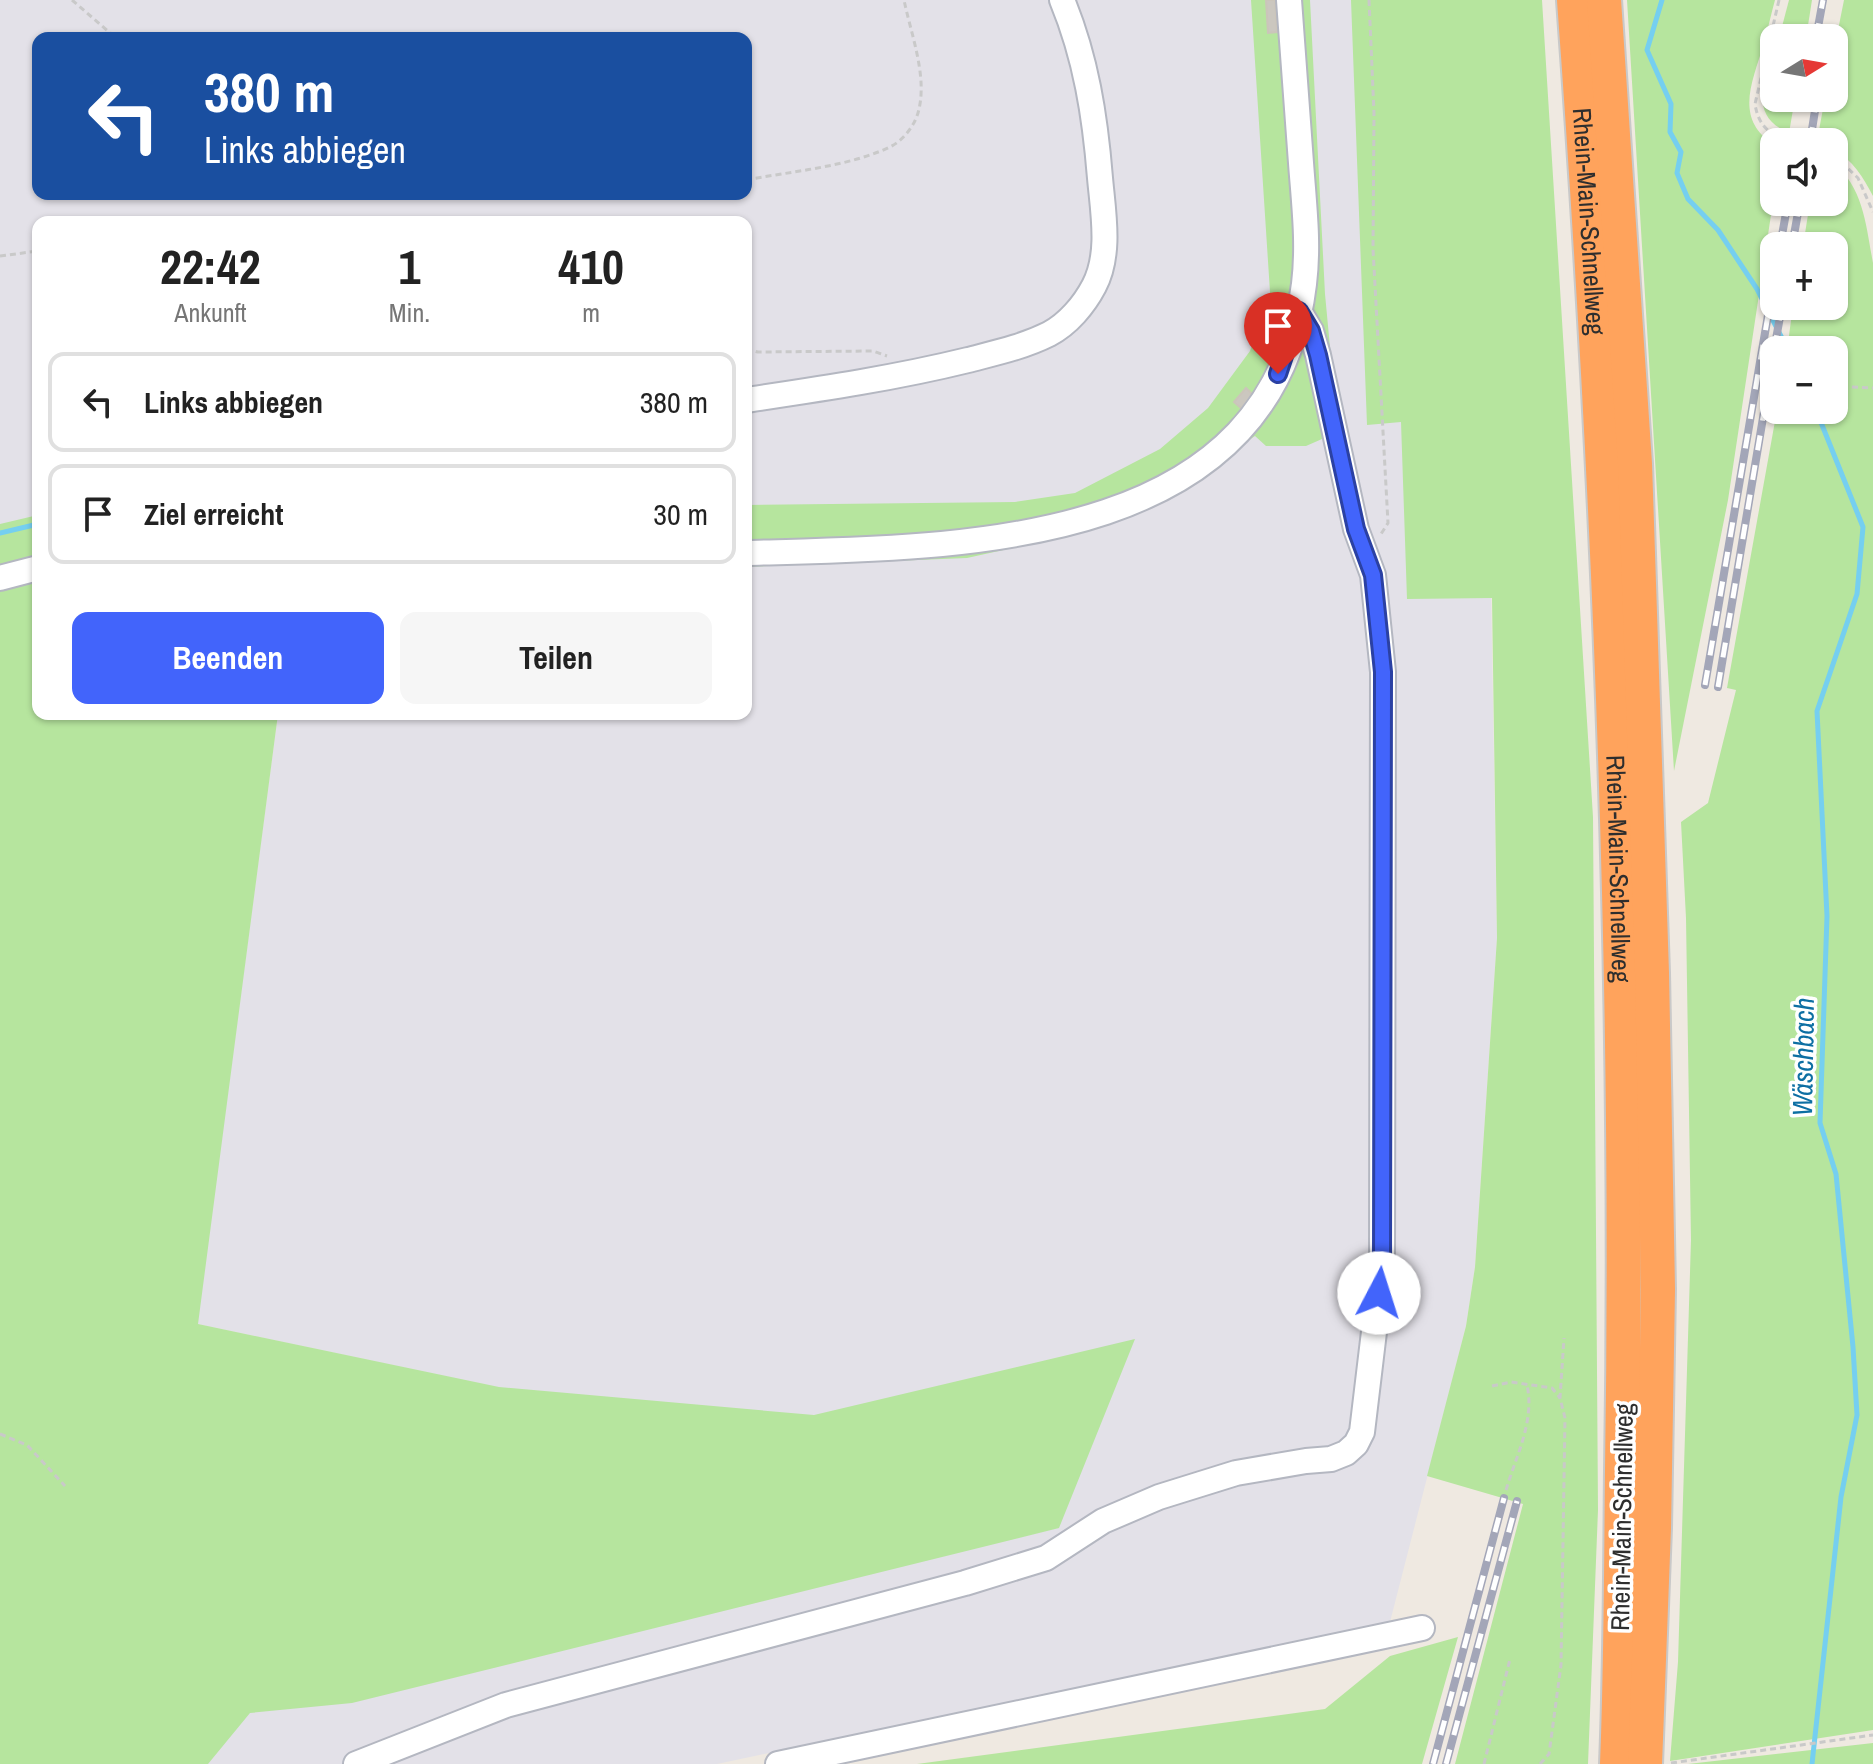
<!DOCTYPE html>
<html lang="de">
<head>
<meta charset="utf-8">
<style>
  :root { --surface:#fff; --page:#f6f6f6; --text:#222; --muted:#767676; --line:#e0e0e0; --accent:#4264fb }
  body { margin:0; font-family:"Archivo Narrow",sans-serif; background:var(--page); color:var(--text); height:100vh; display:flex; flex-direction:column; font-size:30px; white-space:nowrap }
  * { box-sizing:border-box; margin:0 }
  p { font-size:26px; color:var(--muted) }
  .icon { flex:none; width:44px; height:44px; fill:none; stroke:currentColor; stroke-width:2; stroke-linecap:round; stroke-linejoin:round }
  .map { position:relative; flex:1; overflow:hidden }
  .sheet { position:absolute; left:32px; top:216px; width:720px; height:504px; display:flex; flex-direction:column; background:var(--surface); border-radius:16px; box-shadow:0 2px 6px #0004 }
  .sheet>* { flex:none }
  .banner { position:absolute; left:32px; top:32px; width:720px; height:168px; border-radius:16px; box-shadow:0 2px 6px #0004; background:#1a4fa0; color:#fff; overflow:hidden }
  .needle { width:52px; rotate:79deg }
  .fabs { position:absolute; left:1760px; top:24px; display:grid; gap:16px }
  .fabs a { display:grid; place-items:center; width:88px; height:88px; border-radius:16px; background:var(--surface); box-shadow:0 2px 6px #0004; font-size:40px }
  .pin { position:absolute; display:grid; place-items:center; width:68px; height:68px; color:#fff; margin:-82px -34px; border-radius:50% 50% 50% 0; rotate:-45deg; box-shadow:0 0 8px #0007 }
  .pin .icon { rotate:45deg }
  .me { position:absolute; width:88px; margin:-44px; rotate:5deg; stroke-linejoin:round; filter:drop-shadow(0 0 6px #0008) }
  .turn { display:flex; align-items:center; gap:28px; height:168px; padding:0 40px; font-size:36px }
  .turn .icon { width:104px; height:104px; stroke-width:2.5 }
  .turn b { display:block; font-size:56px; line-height:68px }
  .eta { display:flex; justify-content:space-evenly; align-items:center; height:136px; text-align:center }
  .eta b { font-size:48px; font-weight:800; line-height:56px }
  .action { display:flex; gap:16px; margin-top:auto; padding:16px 40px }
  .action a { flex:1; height:92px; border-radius:16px; background:var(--accent); color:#fff; font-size:32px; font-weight:800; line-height:92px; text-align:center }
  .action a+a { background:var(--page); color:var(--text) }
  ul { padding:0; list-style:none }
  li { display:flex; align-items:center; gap:24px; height:100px; margin:0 16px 12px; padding:0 24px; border:4px solid var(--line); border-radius:16px }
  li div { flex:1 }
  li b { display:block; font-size:30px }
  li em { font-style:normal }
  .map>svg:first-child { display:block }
  .industrial { fill:#e3e1e8; fill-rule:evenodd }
  .green { fill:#b6e59e }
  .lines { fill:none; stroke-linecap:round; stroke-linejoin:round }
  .stream { stroke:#75cff0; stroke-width:5 }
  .building { fill:#cbc7bf; stroke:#cbc5ba; stroke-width:2 }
  .minor-casing { stroke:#b4b7c1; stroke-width:28 }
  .highway-casing { stroke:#c9c9c9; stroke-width:38 }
  .path { stroke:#c9c9c9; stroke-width:3; stroke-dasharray:6 4; stroke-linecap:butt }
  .minor { stroke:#fff; stroke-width:24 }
  .highway { stroke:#ffa35c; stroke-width:34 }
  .rail-casing { stroke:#a3a6b8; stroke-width:8 }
  .rail { stroke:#fff; stroke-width:5; stroke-dasharray:15; stroke-linecap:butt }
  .route-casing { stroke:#2b41a3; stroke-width:20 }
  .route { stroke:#4264fb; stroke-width:14 }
  .labels { text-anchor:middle; stroke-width:7; stroke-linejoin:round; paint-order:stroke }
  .street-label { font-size:26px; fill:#2e2e2e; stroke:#fff }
  .water-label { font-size:28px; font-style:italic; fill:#0d6fa3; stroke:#fff }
</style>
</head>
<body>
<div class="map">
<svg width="1873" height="1764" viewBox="0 0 1873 1764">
  <rect width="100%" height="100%" fill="#efe9e1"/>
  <path class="industrial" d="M0 0H1448L1490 533 1497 938 1475 1267 1466 1326 1390 1622 717 1764H0L496 1387 197 1324 278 714H746V222H38V585L0 595ZM38 38H746V194H38Z"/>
  <g class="green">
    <path d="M1251 0H1310L1325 294 1338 432 1306 446H1266L1255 436 1174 492 1084 532 967 558 746 567V505L1015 502 1075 493 1160 449 1208 408 1250 351 1270 292Z"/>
    <path d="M1351 0H1542L1593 817 1598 1510 1588 1764H1455L1523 1504 1427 1476 1466 1326 1475 1267 1497 938 1492 598 1407 599 1401 422 1367 425Z"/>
    <path d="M1627 0H1775C1771 14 1768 29 1764 43 1753 81 1733 118 1774 145V195L1728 500 1674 771Z"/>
    <path d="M1789 0H1812L1806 38H1779Z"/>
    <path d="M1844 0H1873V196C1863 177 1853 160 1834 150V142L1817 141 1825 98H1834V50Z"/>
    <path d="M1774 53V98H1795L1789 133C1750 116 1762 85 1774 53Z"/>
    <path d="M1834 163C1864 189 1866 226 1873 263V1730L1670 1761 1678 1662 1691 1240 1686 918 1681 822 1708 803 1736 690 1727 688 1777 410H1834V350H1787L1793 306H1834V246H1803L1810 202H1834Z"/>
    <path d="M38 515V714H278L198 1324 499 1387 814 1415 1135 1339 1059 1528 352 1703 250 1713 208 1764H0V524Z"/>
    <path d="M1458 1637 1422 1764H917L1325 1709 1390 1656Z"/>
    <path d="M1873 1743V1764H1688Z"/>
  </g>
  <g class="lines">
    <g class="stream">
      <path d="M1662 0 1647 50 1671 104 1670 132 1681 152 1677 173 1688 199 1718 230 1757 289 1788 350"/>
      <path d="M0 533 38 524"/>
      <path d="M1812 1764 1841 1497 1857 1415 1853 1347 1836 1174 1820 1123 1827 916 1817 711 1857 594 1863 527 1816 410"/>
    </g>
  </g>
  <g class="building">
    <path d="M1266 0H1275L1277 32 1268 33Z"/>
    <path d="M1246 388 1253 395 1242 409 1234 402Z"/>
  </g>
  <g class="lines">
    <g class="minor-casing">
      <g id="minor">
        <path d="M746 400C820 389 895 378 968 360 995 353 1023 347 1049 334 1068 324 1084 305 1094 286 1111 254 1103 212 1100 178 1095 116 1086 58 1062 0"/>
        <path d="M746 553C950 547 1272 553 1304 284 1309 244 1304 204 1301 163 1297 109 1293 54 1289 0"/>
        <path d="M0 578 38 568"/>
        <path d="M356 1764 506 1705 965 1583 1046 1558 1103 1521 1159 1497 1236 1473 1306 1461 1331 1459 1346 1453 1356 1444 1362 1432 1382 1265 1383 672 1373 575 1356 529 1318 355 1311 331 1299 311"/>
        <path d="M778 1764 1422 1628"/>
      </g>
    </g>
    <g class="highway-casing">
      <g id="highway">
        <path id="s1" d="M1574 0C1610 490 1630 980 1622 1471 1621 1569 1621 1667 1617 1764"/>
        <path d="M1604 0 1635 464 1652 973 1658 1289 1654 1528 1645 1764"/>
      </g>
    </g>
    <g class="path">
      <path d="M72 0 116 38"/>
      <path d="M1369 0 1374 113 1373 249 1388 523 1381 534"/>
      <path d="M1779 0 1755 104C1759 130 1774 137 1797 142"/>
      <path d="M1834 155 1858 178 1873 212"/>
      <path d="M746 180C793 171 847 167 890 147 904 140 916 124 919 109 927 75 911 34 904 0"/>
      <path d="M0 256 38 251"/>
      <path d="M746 349 758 352 873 351 887 356"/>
      <path d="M1852 387 1873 388"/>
      <path d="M1492 1386 1511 1382 1552 1388 1560 1398"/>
      <path d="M0 1434 27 1445 65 1486"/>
      <path d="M1506 1490C1516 1456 1535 1421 1527 1385"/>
      <path d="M1671 1763 1873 1735"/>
      <path d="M1484 1764 1510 1659"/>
      <path d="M1540 1764 1549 1754 1561 1665 1565 1418 1560 1398 1564 1338"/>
    </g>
    <use href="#minor" class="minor"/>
    <use href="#highway" class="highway"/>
    <g class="rail-casing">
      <g id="rail">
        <path d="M1816 38 1823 0"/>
        <path d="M1810 142 1817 98"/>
        <path d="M1780 246 1788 202"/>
        <path d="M1792 246 1799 207"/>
        <path d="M1774 350 1782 306"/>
        <path d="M1705 685 1774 280"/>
        <path d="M1718 687 1774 352"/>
        <path d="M1433 1764 1504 1498"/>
        <path d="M1446 1764 1517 1501"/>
      </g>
    </g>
    <use href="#rail" class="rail"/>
  </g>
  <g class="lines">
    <g class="route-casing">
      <path id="route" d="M1278 374 1299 311 1311 331 1318 355 1356 529 1373 575 1383 672 1382 1265 1379 1293"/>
    </g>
    <use href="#route" class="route"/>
  </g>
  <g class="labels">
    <g class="street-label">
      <text dy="9" stroke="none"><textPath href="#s1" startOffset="222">Rhein-Main-Schnellweg</textPath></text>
      <text dy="9" stroke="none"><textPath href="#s1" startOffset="870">Rhein-Main-Schnellweg</textPath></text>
      <text transform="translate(1622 1517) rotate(-89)" y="9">Rhein-Main-Schnellweg</text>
    </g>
    <g class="water-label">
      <text transform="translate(1803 1057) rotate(-89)" y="10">Wäschbach</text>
    </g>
  </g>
</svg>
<div class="fabs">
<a><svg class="needle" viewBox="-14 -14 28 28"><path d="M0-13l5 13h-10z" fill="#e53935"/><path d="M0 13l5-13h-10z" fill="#767676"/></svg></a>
<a><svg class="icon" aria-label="sound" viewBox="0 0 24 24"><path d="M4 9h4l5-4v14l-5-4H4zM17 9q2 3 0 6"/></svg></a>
<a>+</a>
<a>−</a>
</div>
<div class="pin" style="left:1278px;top:374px;background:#d93025"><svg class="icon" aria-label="arrive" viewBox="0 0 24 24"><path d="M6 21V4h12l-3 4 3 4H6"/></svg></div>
<svg class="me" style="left:1379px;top:1293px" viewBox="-20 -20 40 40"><circle r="19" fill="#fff"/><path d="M0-13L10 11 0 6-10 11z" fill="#4264fb"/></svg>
<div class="banner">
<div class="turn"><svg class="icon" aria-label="left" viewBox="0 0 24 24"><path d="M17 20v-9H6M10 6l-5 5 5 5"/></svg><div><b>380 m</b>Links abbiegen</div></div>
</div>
<section class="sheet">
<div class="eta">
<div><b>22:42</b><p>Ankunft</p></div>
<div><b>1</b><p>Min.</p></div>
<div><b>410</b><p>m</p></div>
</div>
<ul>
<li><svg class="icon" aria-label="left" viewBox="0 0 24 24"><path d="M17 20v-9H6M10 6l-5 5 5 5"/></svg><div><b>Links abbiegen</b></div><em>380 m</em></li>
<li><svg class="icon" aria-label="arrive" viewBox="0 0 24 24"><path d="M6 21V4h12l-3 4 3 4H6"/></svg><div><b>Ziel erreicht</b></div><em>30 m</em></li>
</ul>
<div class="action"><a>Beenden</a><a>Teilen</a></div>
</section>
</div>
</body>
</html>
